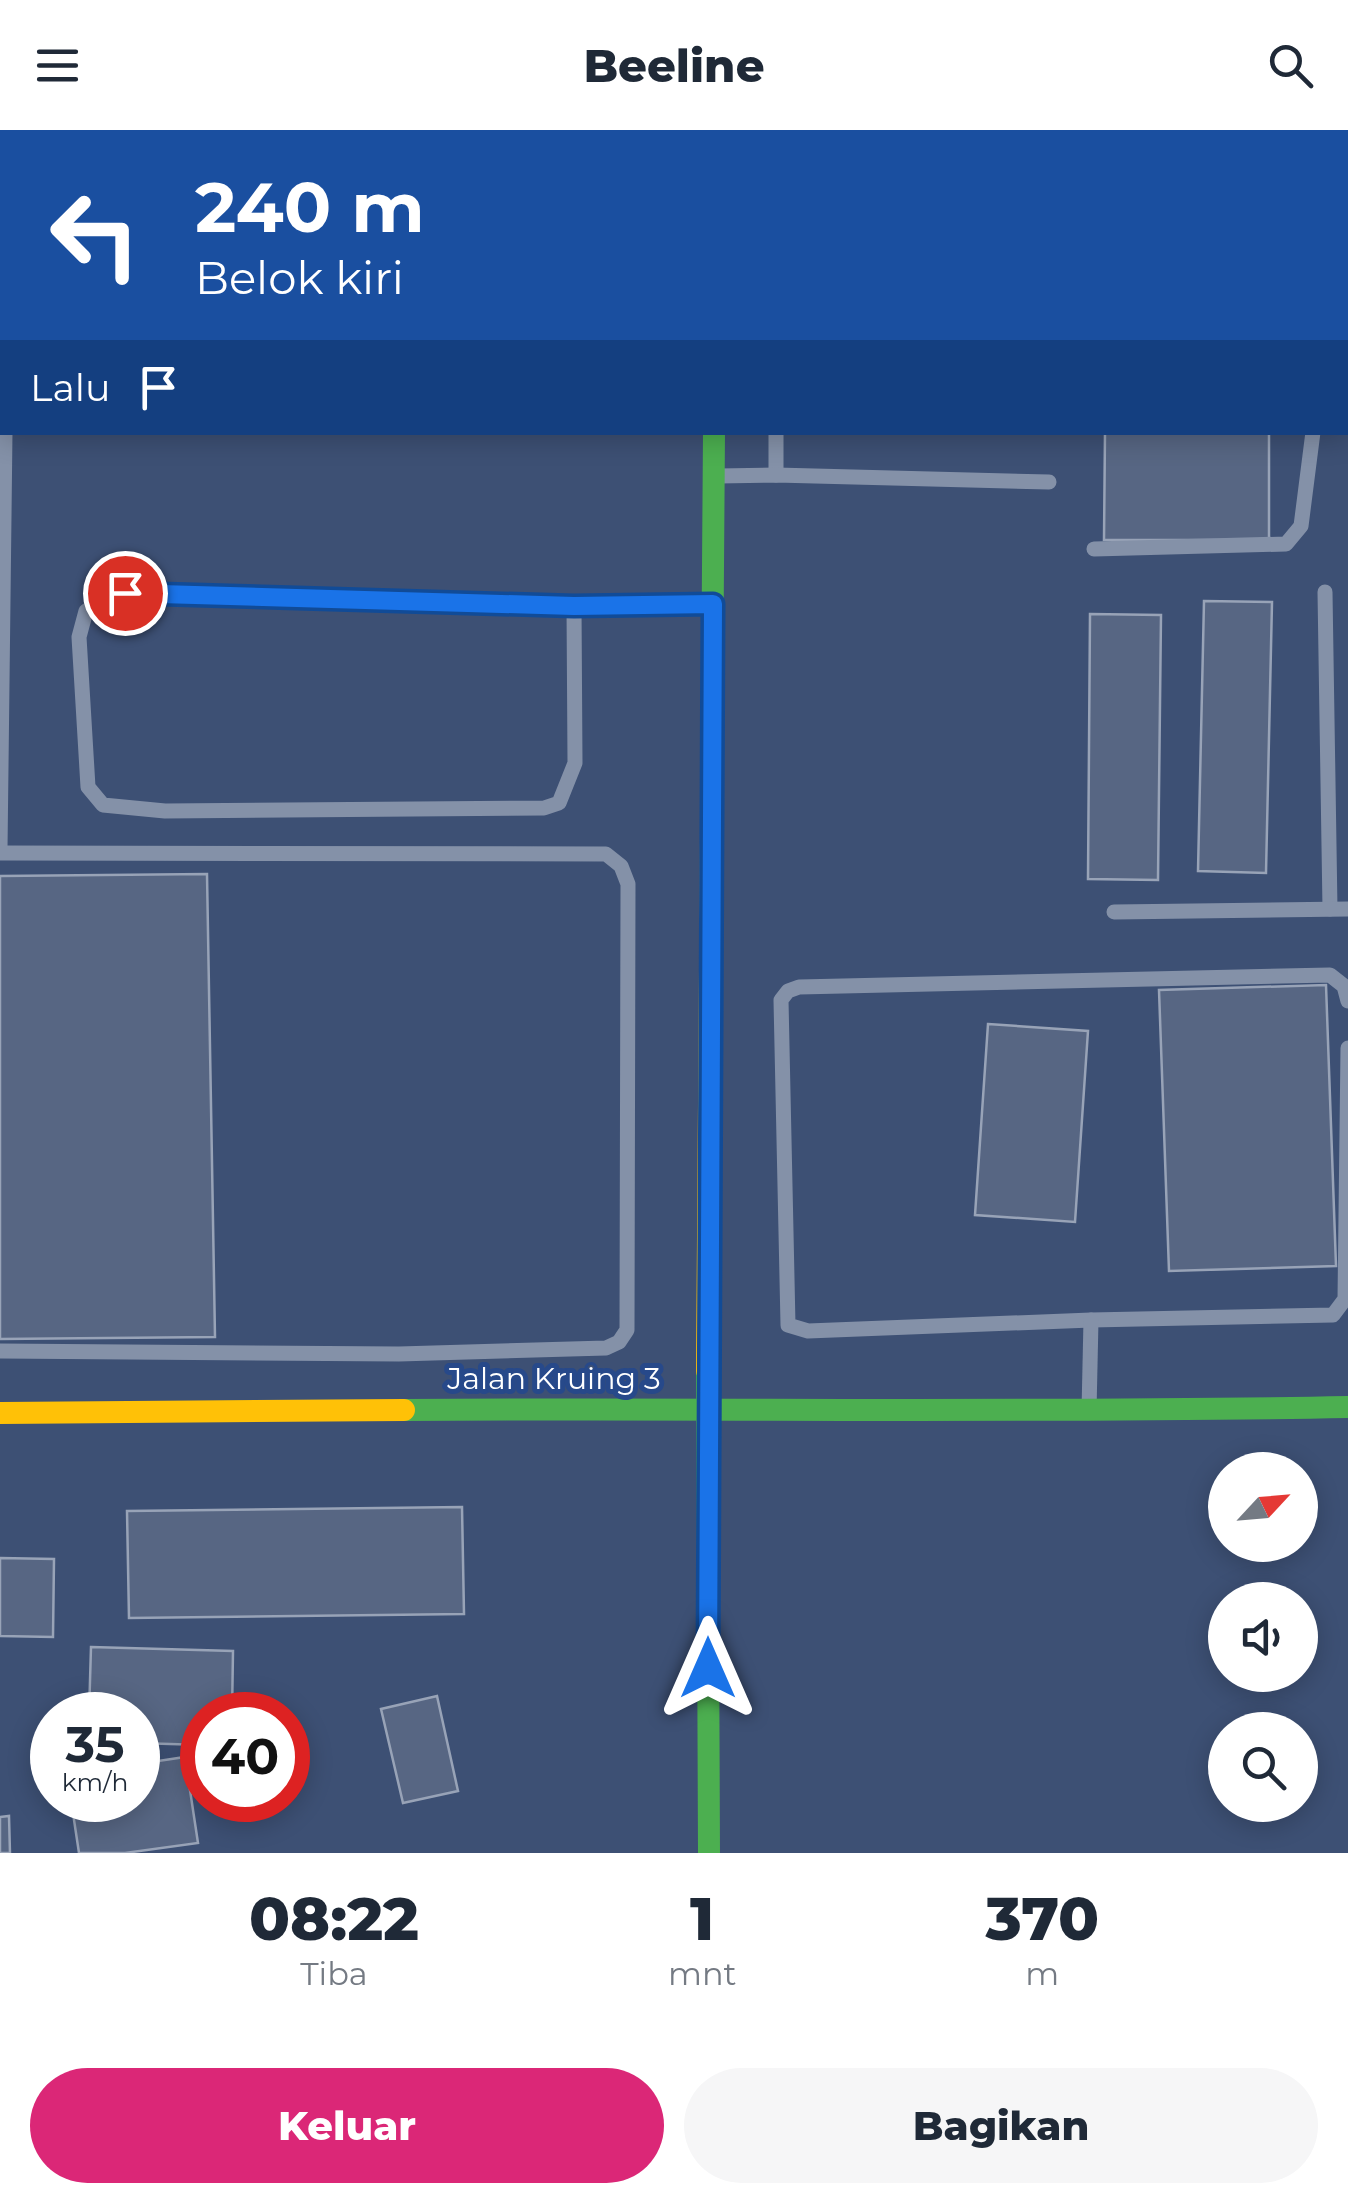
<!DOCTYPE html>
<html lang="id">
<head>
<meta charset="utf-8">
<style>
  :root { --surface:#fff; --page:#f6f6f7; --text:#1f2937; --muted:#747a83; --accent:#db2777 }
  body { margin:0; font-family:Montserrat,sans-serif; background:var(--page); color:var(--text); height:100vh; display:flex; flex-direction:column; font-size:38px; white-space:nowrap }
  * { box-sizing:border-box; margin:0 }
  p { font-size:32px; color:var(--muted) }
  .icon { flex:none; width:55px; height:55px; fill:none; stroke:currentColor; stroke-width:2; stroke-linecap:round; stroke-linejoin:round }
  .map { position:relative; height:1723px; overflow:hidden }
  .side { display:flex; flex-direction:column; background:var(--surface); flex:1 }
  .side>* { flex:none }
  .top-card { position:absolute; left:0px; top:0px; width:1350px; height:305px; box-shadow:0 5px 25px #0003; background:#1a4fa0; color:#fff; overflow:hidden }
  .needle { width:65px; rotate:64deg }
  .fabs { position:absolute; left:1208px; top:1322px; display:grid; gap:20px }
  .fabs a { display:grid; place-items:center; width:110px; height:110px; border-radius:50%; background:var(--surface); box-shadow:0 5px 25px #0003; font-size:50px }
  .speed { position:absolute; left:30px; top:1562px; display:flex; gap:20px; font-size:50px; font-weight:700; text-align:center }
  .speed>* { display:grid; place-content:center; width:130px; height:130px; border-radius:50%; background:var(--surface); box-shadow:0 5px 25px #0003; line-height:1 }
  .speed small { font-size:25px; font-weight:400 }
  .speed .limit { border:15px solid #d22; background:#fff; color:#111 }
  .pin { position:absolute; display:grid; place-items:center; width:85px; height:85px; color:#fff; margin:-42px; border:5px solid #fff; border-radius:50%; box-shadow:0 2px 10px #0007 }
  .me { position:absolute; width:110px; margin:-55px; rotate:0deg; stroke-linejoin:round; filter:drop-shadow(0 0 8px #0008) }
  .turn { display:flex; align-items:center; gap:35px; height:210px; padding:0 30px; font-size:45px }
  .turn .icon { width:130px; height:130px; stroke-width:2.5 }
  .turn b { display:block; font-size:70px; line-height:85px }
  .then { display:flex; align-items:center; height:95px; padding:0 30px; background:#0003; gap:20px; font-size:38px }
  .eta { display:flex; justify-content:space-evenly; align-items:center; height:170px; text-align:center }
  .eta b { font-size:60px; font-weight:800; line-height:70px }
  .cta { display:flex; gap:20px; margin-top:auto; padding:20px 30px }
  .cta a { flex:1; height:115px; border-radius:60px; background:var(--accent); color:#fff; font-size:40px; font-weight:800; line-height:115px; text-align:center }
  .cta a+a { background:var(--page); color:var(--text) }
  header { display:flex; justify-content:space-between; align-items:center; height:130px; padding:0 30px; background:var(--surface); font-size:45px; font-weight:800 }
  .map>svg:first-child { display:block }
  .building { fill:#576683; stroke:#98a3b7; stroke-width:2.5 }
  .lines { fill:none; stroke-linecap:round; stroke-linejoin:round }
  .lane { stroke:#8491a8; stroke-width:15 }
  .street { stroke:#8491a8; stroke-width:30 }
  .fast { stroke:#4caf50; stroke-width:22 }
  .slow { stroke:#ffc107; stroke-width:22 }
  .route-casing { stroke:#114b97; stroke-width:25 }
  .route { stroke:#1a73e8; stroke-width:18 }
  .labels { text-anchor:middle; stroke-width:10; stroke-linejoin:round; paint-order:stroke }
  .street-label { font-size:30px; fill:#fff; stroke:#27498a }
</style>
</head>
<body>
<header><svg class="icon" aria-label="menu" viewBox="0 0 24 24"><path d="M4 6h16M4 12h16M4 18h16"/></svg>Beeline<svg class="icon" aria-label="search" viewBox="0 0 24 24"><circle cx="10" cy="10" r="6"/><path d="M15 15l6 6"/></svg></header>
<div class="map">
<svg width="1348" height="1723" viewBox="0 0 1348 1723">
  <rect width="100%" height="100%" fill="#3d5074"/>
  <g class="building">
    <path d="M788 0H896L787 2Z"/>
    <rect x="952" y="0" width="310" height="2"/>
    <path d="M1105 302H1269V410H1104Z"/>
    <path d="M1204 471 1272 472 1266 743 1198 741Z"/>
    <path d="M1090 484 1161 485 1158 750 1088 749Z"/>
    <path d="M207 744 215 1207 0 1209V746Z"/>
    <path d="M1326 855 1336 1136 1169 1141 1159 860Z"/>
    <path d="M988 894 1088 901 1075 1092 975 1085Z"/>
    <path d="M462 1377 464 1484 129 1488 127 1381Z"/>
    <path d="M0 1428 54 1429 53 1507 0 1506Z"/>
    <path d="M91 1517 233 1521 232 1585H202V1615L138 1613V1585H89Z"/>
    <path d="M437 1566 458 1661 403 1673 381 1579Z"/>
    <path d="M185 1627 198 1713 125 1723H79L71 1670H138V1634Z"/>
    <path d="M9 1686 10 1723H0V1687Z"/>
  </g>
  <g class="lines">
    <g class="lane">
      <path d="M53 0V2"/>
      <path d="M1305 0V2"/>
      <path d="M8 2V0"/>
      <path d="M776 302V345"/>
      <path d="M718 346 776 345 1049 352"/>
      <path d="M1094 419 1286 414 1301 396 1313 302"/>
      <path d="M1325 462 1330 779"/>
      <path d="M574 476 575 633 559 673 544 678 165 681 103 675 88 657 79 507 86 481 100 471 125 463 574 476 709 474"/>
      <path d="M0 720 5 302"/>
      <path d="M0 723 606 724 621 736 628 754 627 1200 619 1212 606 1218 399 1224 0 1221"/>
      <path d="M1114 782 1348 779"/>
      <path d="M1348 871 1344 856 1330 845 799 857 788 861 781 870 788 1195 808 1201 1091 1190 1333 1185 1345 1169 1348 918"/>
      <path d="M1089 1281 1091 1190"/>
    </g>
    <path class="street" d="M714 0V2"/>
    <g class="fast">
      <path d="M711 707 714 302"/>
      <path d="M707 1241 709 1723"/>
      <path d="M404 1280C719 1278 1033 1283 1348 1277"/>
    </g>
    <g class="slow">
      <path d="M707 1241 711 707"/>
      <path d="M0 1283 404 1280"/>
    </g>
  </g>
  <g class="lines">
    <g class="route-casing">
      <path id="route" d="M125 463 574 476 713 474 708 1538"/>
    </g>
    <use href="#route" class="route"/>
  </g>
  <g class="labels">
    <g class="street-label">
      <text x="554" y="1259">Jalan Kruing 3</text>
    </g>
  </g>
</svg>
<div class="fabs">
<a><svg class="needle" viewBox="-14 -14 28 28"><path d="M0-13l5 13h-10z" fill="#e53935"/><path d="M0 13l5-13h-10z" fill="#747a83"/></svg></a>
<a><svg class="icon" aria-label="sound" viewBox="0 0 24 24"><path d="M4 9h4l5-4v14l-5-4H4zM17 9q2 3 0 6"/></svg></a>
<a><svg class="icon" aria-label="search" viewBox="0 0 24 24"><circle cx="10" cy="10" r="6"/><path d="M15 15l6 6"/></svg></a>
</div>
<div class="speed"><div>35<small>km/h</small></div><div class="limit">40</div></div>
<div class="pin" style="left:125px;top:463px;background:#d93025"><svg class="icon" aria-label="arrive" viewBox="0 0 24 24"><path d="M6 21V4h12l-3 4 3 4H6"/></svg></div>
<svg class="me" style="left:708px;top:1538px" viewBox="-20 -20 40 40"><path d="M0-17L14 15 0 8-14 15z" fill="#1a73e8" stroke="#fff" stroke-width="4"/></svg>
<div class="top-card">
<div class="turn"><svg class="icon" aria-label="left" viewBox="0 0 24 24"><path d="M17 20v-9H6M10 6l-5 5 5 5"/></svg><div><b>240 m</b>Belok kiri</div></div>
<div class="then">Lalu<svg class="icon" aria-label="arrive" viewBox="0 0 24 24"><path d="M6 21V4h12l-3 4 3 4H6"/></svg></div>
</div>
</div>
<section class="side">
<div class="eta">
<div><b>08:22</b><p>Tiba</p></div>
<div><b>1</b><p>mnt</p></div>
<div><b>370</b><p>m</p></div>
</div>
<div class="cta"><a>Keluar</a><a>Bagikan</a></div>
</section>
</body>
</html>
